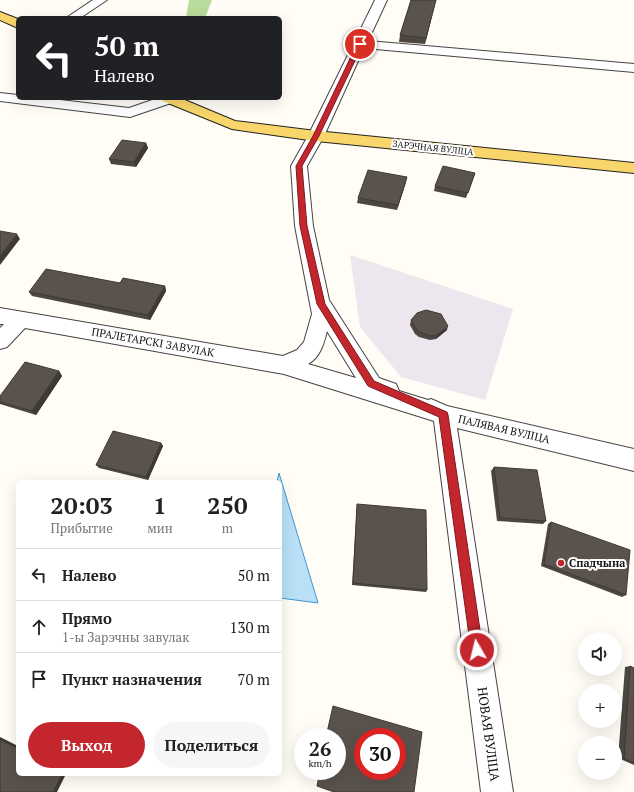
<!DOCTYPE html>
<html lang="ru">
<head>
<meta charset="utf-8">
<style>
  :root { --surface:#fff; --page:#f6f6f6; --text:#222; --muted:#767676; --line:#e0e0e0; --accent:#c4262e }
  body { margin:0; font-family:"PT Serif",serif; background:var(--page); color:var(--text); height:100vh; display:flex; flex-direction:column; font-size:15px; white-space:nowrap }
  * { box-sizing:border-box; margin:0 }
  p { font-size:13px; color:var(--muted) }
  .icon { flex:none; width:22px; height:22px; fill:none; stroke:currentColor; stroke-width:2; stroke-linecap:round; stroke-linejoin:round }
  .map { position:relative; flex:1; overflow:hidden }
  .sheet { position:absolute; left:16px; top:480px; width:266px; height:296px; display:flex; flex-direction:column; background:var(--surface); border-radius:6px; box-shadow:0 4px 16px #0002 }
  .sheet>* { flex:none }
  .guide { position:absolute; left:16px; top:16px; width:266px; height:84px; border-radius:6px; box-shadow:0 4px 16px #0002; background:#202124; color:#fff; overflow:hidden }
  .tools { position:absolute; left:578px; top:632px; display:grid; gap:8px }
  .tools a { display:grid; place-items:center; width:44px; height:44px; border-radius:50%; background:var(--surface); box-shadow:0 4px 16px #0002; font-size:20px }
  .speed { position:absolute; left:294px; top:728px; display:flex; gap:8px; font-size:20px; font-weight:700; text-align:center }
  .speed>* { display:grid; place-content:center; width:52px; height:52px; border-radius:50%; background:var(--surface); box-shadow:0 4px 16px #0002; line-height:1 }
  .speed small { font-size:10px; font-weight:400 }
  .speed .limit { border:6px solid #d22; background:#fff; color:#111 }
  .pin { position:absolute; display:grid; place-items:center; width:34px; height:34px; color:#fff; margin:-17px; border:2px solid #fff; border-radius:50%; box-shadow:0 1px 4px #0007 }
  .me { position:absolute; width:44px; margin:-22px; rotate:352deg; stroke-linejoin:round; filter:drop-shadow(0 0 3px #0008) }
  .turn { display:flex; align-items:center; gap:14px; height:84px; padding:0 12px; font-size:18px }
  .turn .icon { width:52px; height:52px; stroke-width:2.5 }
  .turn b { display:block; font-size:28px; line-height:34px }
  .eta { display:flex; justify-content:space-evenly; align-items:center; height:68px; text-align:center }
  .eta b { font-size:24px; font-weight:700; line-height:28px }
  .cta { display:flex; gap:8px; margin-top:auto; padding:8px 12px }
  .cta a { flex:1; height:46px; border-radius:24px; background:var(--accent); color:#fff; font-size:16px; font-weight:700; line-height:46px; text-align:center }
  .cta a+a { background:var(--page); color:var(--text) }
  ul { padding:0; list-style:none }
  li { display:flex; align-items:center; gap:12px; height:52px; padding:0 12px; border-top:1px solid var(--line) }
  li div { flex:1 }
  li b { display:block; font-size:15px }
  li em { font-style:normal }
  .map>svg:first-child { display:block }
  .industrial { fill:#eee6ef }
  .forest { fill:#b9dc9c }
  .water { fill:#b9e0f7; stroke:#3f96cf }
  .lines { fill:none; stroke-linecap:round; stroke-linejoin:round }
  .minor-casing { stroke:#444; stroke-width:2 }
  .major-casing { stroke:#222; stroke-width:2 }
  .minor { fill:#fff; fill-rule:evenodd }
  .major { fill:#f9d66b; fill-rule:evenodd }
  .wall { fill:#4d4742 }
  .shaded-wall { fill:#3f3936 }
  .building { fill:#5a524d; stroke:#3f3936; fill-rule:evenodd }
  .route { fill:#c4262e; stroke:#7f191e }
  .poi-dot { fill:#c4262e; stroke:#fff; stroke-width:1.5 }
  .labels { text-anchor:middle; stroke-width:4; stroke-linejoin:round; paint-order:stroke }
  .far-street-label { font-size:9px; fill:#111; stroke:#fff }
  .street-label { font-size:11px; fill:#111; stroke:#fff }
  .poi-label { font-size:11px; font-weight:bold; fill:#111; stroke:#fff; text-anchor:start }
  .near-street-label { font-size:13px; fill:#111; stroke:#fff }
</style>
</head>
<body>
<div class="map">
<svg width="634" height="792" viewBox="0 0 634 792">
  <rect width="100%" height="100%" fill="#fffdf5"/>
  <path class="industrial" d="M350 255 513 309 485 400 401 377 360 327Z"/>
  <path class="forest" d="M189 0H212L205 18H186Z"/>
  <path class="water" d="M279 473 318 603 280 598V482H277Z"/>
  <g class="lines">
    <g class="minor-casing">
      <g id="minor">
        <path d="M93 0H107L80 18H66Z"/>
        <path d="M375 0H387L368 41 634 64V72L364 48 324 136 307 166 313 226 329 300 379 378 396 384 399 391 428 400 431 399 447 406 634 449V471L457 428 513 792H481L434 421 284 374 25 328 7 347 0 349V328L4 324H0V308L283 356 297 350 304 342 312 314 295 226 291 166 308 136ZM327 331 356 378 308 364C320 358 324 343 327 331Z"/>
        <path d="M0 93 18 95V98H43L129 108 158 98 176 99 174 102 130 117 0 101Z"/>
      </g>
    </g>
    <g class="major-casing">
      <g id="major">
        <path d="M0 12 18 19V28L0 20Z"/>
        <path d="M161 98H180L235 121 316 131 634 163V173L316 141 232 129 163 101Z"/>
      </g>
    </g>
    <use href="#minor" class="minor"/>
    <use href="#major" class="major"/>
  </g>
  <g class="wall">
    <path d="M411 0H436L425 44 399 42 400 35Z"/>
    <path d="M146 143 148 148 136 167 111 164 109 159Z"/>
    <path d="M475 173 466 198 434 191 435 186Z"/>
    <path d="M406 182 397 210 357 203 358 198Z"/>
    <path d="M120 283 165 286 166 291 150 320 32 296 29 292Z"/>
    <path d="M411 320 447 330 436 339 430 340 419 337 415 334 410 325Z"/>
    <path d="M59 371 62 376 36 415 0 404V396Z"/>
    <path d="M161 443 163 446 148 480 99 468 96 465Z"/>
    <path d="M494 467 546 521 543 524 497 521 491 471Z"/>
    <path d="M357 504 427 590 426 592 352 585Z"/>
    <path d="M551 522 626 595 622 597 541 566 548 524Z"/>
    <path d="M630 666 634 668V765L618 758 625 667Z"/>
  </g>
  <g class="shaded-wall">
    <path d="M436 0 425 44 426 38Z"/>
    <path d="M146 143 148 148 136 167 134 162Z"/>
    <path d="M407 177 406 182 397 210 398 205Z"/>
    <path d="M17 234 20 239 0 265V256Z"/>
    <path d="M165 286 166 291 150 320 148 315Z"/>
    <path d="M448 326 447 330 436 339 437 335Z"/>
    <path d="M59 371 62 376 36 415 32 411Z"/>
    <path d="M161 443 163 446 148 480 146 477Z"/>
    <path d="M0 737 18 746V749L0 740Z"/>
    <path d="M62 774H66L57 792H53Z"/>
  </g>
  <g class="building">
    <path d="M411 0H436L426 38 400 35Z"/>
    <path d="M122 140 146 143 134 162 109 159Z"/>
    <path d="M443 166 475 173 468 193 435 186Z"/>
    <path d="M368 170 407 177 398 205 358 198Z"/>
    <path d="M0 231 17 234 0 256Z"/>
    <path d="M46 269 120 283 123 278 165 286 148 315 29 292Z"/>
    <path d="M426 310 441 314 448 326 437 335 431 336 420 332 416 329 411 320 417 313Z"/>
    <path d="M25 362 59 371 32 411 0 402V396Z"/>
    <path d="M113 431 161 443 146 477 96 465Z"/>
    <path d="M494 467 537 470 546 521 500 518Z"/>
    <path d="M357 504 426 510 427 590 353 583Z"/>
    <path d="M551 522 630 550 626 595 544 564Z"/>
    <path d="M630 666 634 668V763L624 759Z"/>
    <path d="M333 706 422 732 414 792H334L317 786 320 771H337V737H326ZM363 737H397V771H363Z"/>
    <path d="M0 740 18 749V774H62L53 792H0Z"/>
  </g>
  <path class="route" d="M360 43 363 44 319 136 302 166 307 226 325 304 374 381 447 412 448 415 483 650 481 655 477 656 473 655 471 650 439 417 368 386 317 304 300 226 296 166 313 136 357 44Z"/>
  <circle class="poi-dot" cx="561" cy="563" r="4"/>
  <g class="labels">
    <g class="far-street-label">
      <text transform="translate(433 148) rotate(6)" y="3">ЗАРЭЧНАЯ ВУЛІЦА</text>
    </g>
    <g class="street-label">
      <text transform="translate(153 342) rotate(10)" y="4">ПРАЛЕТАРСКІ ЗАВУЛАК</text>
      <text transform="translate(504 429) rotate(13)" y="4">ПАЛЯВАЯ ВУЛІЦА</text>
    </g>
    <g class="poi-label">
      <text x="569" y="567">Спадчына</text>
    </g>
    <g class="near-street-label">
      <text transform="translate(489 734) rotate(82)" y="5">НОВАЯ ВУЛІЦА</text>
    </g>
  </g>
</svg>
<div class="tools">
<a><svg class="icon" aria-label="sound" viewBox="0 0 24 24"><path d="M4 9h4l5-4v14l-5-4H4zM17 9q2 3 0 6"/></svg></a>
<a>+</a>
<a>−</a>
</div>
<div class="speed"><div>26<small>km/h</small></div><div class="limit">30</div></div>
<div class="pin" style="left:360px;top:44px;background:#d93025"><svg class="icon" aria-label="arrive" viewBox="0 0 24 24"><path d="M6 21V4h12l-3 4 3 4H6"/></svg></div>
<svg class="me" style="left:477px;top:650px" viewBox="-20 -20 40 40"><circle r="17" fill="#c4262e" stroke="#fff" stroke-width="3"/><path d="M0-11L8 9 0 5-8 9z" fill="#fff"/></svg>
<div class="guide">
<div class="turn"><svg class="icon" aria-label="left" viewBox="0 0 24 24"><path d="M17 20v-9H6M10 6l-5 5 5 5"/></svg><div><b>50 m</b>Налево</div></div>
</div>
<section class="sheet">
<div class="eta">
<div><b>20:03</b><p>Прибытие</p></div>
<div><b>1</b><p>мин</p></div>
<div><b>250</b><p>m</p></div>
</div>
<ul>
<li><svg class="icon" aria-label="left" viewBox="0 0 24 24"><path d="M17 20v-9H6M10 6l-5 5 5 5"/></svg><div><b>Налево</b></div><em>50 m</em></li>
<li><svg class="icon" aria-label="ahead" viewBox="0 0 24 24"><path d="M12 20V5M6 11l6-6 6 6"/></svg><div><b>Прямо</b><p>1-ы Зарэчны завулак</p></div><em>130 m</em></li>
<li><svg class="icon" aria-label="arrive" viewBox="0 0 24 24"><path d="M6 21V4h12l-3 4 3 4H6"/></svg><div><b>Пункт назначения</b></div><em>70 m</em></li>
</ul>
<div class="cta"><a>Выход</a><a>Поделиться</a></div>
</section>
</div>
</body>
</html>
